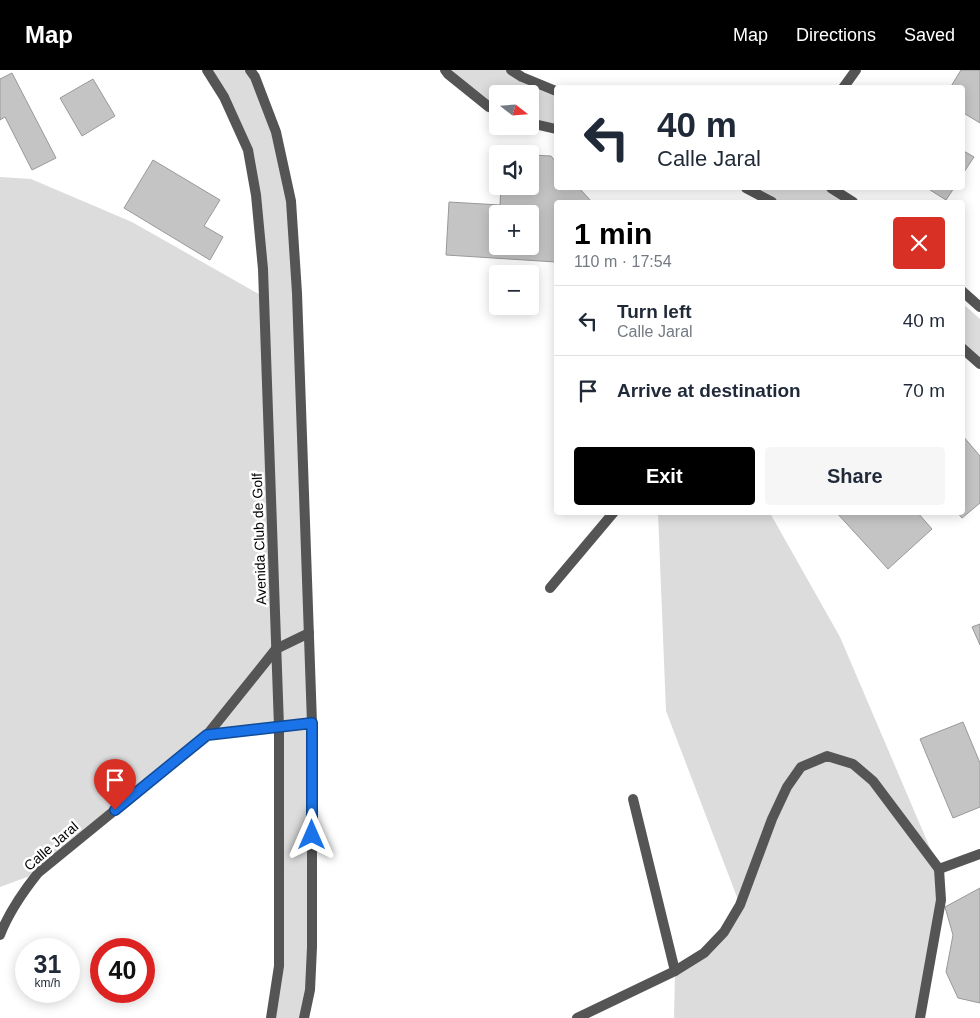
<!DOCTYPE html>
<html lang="en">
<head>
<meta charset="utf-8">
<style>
  :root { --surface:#fff; --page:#f6f6f7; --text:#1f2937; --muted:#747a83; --line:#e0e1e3; --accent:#000 }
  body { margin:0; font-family:Arial,sans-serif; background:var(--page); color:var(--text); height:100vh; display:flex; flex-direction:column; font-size:19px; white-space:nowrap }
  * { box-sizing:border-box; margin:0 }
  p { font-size:16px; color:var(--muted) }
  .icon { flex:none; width:28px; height:28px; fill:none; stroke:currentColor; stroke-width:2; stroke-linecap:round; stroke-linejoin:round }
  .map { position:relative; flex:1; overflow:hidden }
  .drawer { position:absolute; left:554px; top:130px; width:411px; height:315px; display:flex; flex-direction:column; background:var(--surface); border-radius:5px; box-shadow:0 2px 12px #0003 }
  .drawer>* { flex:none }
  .guide { position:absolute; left:554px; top:15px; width:411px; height:105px; border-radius:5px; box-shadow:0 2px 12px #0003; background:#fff; color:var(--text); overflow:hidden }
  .needle { width:32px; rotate:107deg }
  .controls { position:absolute; left:489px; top:15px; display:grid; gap:10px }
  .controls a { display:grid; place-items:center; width:50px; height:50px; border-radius:5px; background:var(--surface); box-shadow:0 2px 12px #0003; font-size:25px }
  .speed { position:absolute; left:15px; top:868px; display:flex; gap:10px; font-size:25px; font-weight:700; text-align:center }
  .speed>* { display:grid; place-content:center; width:65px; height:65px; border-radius:50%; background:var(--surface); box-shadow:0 2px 12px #0003; line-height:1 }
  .speed small { font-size:12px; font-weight:400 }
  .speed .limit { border:8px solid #d22; background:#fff; color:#111 }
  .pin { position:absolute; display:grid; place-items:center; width:42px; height:42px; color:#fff; margin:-51px -21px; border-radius:50% 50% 50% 0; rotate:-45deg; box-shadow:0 0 5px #0007 }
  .pin .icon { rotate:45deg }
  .me { position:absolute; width:55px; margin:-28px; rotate:0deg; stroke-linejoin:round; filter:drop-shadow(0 0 4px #0008) }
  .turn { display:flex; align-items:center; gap:18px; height:105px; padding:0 20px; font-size:22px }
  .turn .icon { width:65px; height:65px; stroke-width:2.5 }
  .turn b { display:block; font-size:35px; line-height:42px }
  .round { display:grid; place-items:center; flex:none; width:52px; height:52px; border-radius:5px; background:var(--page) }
  .headline { display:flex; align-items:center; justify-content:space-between; height:85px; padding:0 20px }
  h1 { font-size:30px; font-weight:700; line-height:38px; color:var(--accent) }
  .cta { display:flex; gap:10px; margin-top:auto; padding:10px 20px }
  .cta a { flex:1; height:58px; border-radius:5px; background:var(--accent); color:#fff; font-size:20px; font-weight:700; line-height:58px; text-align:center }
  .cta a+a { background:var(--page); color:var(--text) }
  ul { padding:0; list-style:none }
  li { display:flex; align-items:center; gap:15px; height:70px; padding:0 20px; border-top:1px solid var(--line) }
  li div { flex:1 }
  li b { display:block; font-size:19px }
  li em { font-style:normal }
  header { display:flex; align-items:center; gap:30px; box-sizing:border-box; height:70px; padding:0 25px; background:var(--accent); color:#fff }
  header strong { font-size:24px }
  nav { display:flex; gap:28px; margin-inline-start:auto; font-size:18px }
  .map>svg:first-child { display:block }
  .green { fill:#dcdcdc }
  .building { fill:#c4c4c4; stroke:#999; fill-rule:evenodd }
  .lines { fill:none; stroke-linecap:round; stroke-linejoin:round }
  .minor { stroke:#555; stroke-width:10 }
  .tertiary { stroke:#555; stroke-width:10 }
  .route-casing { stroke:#114b97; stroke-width:12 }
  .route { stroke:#1a73e8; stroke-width:9 }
  .labels { text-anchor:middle; stroke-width:5; stroke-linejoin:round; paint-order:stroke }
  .street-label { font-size:14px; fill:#000; stroke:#fff }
</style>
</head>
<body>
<header>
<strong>Map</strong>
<nav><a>Map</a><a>Directions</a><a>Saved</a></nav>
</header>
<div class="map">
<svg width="980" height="948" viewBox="0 0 980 948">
  <rect width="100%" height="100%" fill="#fff"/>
  <g class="green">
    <path d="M207 0H250L276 62 291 131 309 563 312 877 302 948H271L275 926 279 657 207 665 38 803 0 817V107L31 109 132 152 264 227 248 80Z"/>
    <path d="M445 0H511L556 21V59L530 53V24H498L497 40Z"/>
    <path d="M746 118H831L853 132H772Z"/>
    <path d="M962 233 980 249V296L963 279Z"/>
    <path d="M658 443H770L840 567 939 799 941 830 920 948H674L675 901 704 883 740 835 666 641Z"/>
  </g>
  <g class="building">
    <path d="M961 0H980V53L962 42V18H950Z"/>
    <path d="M12 3 56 88 32 100 5 47 0 50V9Z"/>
    <path d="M93 9 115 46 82 66 60 28Z"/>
    <path d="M962 80 974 87 962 105Z"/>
    <path d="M530 85 551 86 556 92V118H579L592 132H556V192L446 185 449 132 500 135 501 116H530ZM498 144H530V176H498Z"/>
    <path d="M153 90 220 130 204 156 223 167 210 190 124 138Z"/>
    <path d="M927 118H954L946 130Z"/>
    <path d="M962 365 980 386V433L962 448 957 442H962Z"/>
    <path d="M836 442H917L932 459 888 499Z"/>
    <path d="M980 554V575L972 557Z"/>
    <path d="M963 652 980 693V737L953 748 920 669Z"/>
    <path d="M980 818V933L958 928 946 902 953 865 945 837Z"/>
  </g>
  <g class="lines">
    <g class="minor">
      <path d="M843 18 856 0"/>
      <path d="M550 518 614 442"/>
      <path d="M207 665 312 653"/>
      <path d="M633 729 675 901"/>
      <path d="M939 799 980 784"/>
      <path d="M0 865C9 842 22 823 38 803L207 665 276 579 309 563"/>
      <path d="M577 948 675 901 704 883 724 862 740 835 772 749 787 717 801 697 827 686 853 694 873 711 939 799"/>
      <path d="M920 948 941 830 939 799"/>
    </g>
    <g class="tertiary">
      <path d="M207 0 224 27 248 80 256 125 263 199 279 657V896L271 948"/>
      <path d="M250 0 255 7 276 62 291 131 297 223 312 653V877L310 920 304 948"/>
      <path d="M445 0 448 4 489 37 498 40"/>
      <path d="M511 0 522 7 556 21"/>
      <path d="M530 53 556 59"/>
      <path d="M746 118 772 132"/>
      <path d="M831 118 853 132"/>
      <path d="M962 221 980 237"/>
      <path d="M962 278 980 294"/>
    </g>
  </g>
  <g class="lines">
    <g class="route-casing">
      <path id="route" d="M115 740 207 665 312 653V765"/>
    </g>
    <use href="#route" class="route"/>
  </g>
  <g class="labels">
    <g class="street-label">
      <text transform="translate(259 469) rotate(-92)" y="5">Avenida Club de Golf</text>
      <text transform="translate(51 776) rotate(-41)" y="5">Calle Jaral</text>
    </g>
  </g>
</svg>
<div class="controls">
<a><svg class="needle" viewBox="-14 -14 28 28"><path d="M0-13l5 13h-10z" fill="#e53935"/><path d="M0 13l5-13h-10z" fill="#747a83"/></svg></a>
<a><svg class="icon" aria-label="sound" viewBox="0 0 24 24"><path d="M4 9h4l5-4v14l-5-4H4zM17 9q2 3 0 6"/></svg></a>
<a>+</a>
<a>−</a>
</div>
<div class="speed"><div>31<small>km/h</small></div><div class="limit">40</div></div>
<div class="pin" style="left:115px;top:740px;background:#d93025"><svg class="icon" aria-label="arrive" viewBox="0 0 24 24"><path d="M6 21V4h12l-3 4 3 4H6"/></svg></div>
<svg class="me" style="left:312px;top:765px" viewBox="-20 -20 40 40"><path d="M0-17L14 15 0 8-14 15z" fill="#1a73e8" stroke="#fff" stroke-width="4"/></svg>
<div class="guide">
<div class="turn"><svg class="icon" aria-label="left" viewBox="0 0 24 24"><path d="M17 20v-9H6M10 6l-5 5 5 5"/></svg><div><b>40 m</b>Calle Jaral</div></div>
</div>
<section class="drawer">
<div class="headline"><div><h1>1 min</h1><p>110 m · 17:54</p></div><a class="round" style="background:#d93025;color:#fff"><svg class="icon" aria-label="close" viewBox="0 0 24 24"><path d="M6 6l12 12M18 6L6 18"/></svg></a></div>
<ul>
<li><svg class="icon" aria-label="left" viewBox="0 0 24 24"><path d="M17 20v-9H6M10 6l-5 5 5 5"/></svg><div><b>Turn left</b><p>Calle Jaral</p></div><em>40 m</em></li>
<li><svg class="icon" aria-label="arrive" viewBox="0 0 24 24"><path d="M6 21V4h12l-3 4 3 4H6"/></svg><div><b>Arrive at destination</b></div><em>70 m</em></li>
</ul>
<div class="cta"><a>Exit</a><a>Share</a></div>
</section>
</div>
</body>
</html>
